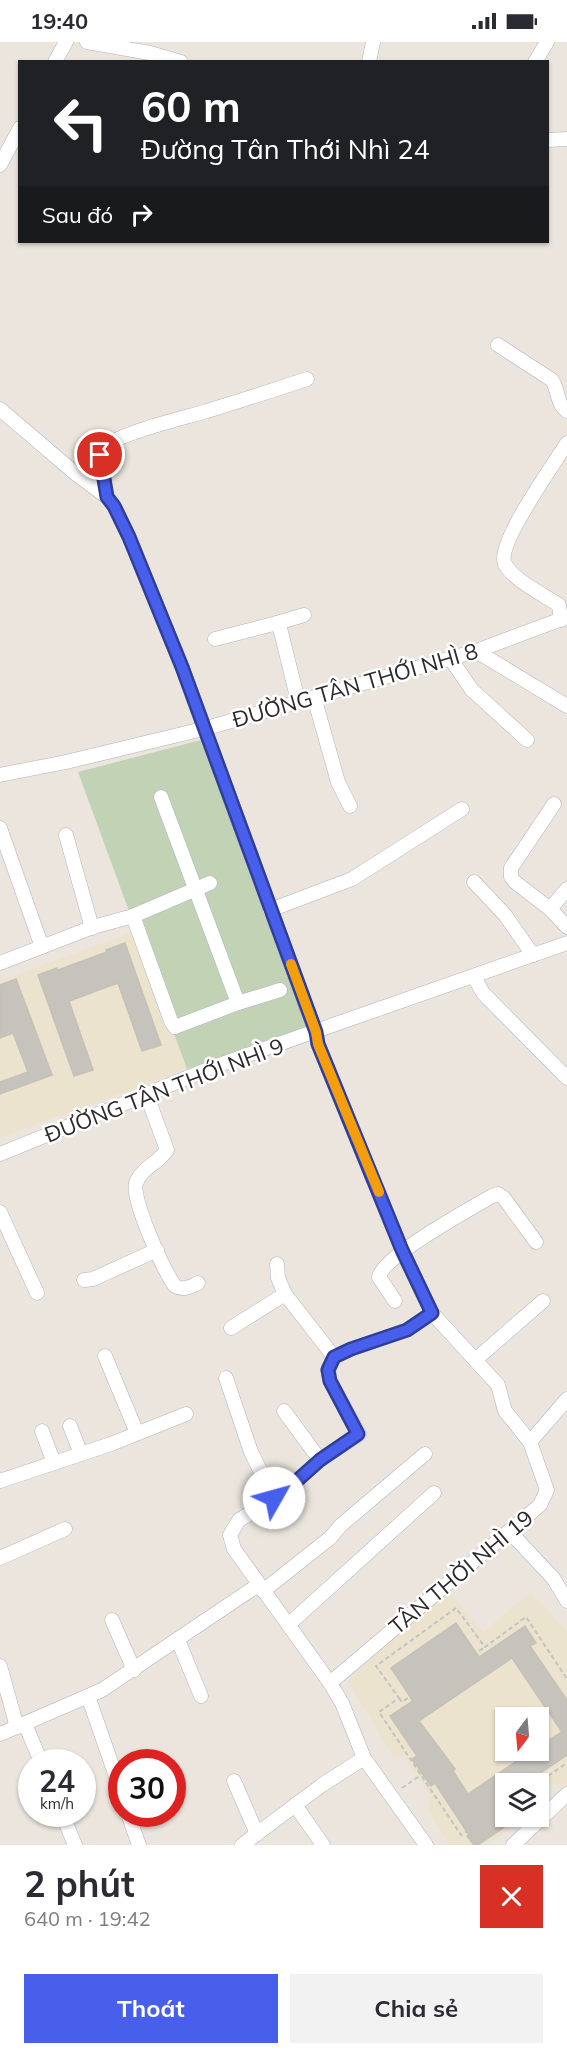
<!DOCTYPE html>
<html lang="vi">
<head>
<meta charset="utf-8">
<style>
  :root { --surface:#fff; --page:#f2f2f3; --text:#2b2b33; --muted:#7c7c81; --accent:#485fec }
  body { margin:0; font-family:Mulish,sans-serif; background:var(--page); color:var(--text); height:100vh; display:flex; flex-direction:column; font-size:22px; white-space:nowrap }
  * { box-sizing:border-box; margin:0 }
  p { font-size:20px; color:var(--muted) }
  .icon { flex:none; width:33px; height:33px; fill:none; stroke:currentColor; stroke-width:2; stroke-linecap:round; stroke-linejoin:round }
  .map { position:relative; height:1803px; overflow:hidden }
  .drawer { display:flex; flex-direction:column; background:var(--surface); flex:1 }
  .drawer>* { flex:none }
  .hud { position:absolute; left:18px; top:18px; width:531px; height:183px; border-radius:0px; box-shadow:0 2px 4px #0004; background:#202124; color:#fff; overflow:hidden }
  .needle { width:39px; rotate:196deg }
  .tools { position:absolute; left:495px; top:1665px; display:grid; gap:12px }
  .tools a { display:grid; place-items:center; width:54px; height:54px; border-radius:0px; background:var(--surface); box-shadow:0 2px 4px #0004; font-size:30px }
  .speed { position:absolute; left:18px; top:1707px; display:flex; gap:12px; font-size:30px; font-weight:700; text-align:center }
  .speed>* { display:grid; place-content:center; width:78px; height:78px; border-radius:50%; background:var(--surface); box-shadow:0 2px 4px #0004; line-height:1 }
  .speed small { font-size:15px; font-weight:400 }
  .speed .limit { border:9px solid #d22; background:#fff; color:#111 }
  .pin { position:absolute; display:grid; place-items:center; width:51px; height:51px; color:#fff; margin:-26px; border:3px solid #fff; border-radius:50%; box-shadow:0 2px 6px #0007 }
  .me { position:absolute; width:66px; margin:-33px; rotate:52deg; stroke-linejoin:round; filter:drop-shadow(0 0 4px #0008) }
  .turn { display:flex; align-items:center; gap:21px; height:126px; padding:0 24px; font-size:27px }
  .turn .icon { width:78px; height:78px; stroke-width:2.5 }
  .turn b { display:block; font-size:42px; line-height:51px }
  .then { display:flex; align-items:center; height:57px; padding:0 24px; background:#0003; gap:12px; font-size:22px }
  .round { display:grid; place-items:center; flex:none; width:63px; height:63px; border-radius:0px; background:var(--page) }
  .overview { display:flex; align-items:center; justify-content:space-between; height:102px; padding:0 24px }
  h1 { font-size:36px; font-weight:700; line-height:45px }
  .cta { display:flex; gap:12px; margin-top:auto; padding:12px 24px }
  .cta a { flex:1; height:69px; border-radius:0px; background:var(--accent); color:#fff; font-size:24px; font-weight:700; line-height:69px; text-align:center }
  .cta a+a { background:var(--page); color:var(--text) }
  .status { display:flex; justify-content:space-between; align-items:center; height:42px; padding:0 30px; background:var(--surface); direction:ltr }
  .status svg { height:16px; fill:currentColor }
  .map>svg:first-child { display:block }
  .education { fill:#ebe3cd; fill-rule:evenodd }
  .cemetery { fill:#c2d3b5 }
  .building { fill:#c6c2bc; stroke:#c6c1b6; stroke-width:1.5; fill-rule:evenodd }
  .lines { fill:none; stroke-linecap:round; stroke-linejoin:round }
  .minor-casing { stroke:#b0b2bc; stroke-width:15 }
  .path { stroke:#c3c3c3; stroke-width:2; stroke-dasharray:4.5 3; stroke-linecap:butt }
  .minor { stroke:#fff; stroke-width:14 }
  .route-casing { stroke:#2f3e99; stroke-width:15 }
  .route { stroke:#485fec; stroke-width:10 }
  .slow { stroke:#f59e0b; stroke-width:10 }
  .labels { text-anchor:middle; stroke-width:5; stroke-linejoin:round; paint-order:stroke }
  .street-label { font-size:22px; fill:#2a2a2a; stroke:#fff }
</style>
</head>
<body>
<div class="status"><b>19:40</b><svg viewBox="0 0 49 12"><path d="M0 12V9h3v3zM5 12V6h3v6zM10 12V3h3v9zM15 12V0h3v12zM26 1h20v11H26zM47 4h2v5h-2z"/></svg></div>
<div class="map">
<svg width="567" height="1803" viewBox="0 0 567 1803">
  <rect width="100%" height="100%" fill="#ebe5dd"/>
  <g class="education">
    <path d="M136 889 187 1027 0 1096V939Z"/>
    <path d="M448 1549 483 1590 531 1550 567 1590V1745L553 1742 539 1751 538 1742H506V1774L522 1775V1778L488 1803H450L428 1768 430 1754 405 1716 392 1713 349 1641 350 1635ZM506 1676H538V1708H506Z"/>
  </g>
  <path class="cemetery" d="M201 698 313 985 187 1027 78 730Z"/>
  <g class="building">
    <path d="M125 901 161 1003 142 1009 118 941 69 959 93 1028 74 1034 38 933 57 926 58 928 107 910 106 908Z"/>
    <path d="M16 937 52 1033 0 1052V1040L28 1030 13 991 0 996V943Z"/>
    <path d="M456 1581 479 1615 525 1584 536 1601 530 1604 567 1658V1713L524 1742H506V1754L498 1759 506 1769V1774H509L513 1779 478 1803H474L467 1794 469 1793 435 1741 431 1744 412 1717 417 1714 390 1674 413 1659 391 1626ZM512 1616 562 1690 538 1705V1708H533L468 1752 453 1729 455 1727 419 1679Z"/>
  </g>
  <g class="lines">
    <g class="minor-casing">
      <g id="minor">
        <path d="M87 0 150 11 181 20"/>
        <path d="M55 20 66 0"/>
        <path d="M369 20 373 0"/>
        <path d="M535 20 547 0"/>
        <path d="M548 98 567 97"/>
        <path d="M0 123 20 86"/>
        <path d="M498 303 552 338C559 349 556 361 567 369"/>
        <path d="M0 367 76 432 107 455 114 464 129 495 182 625 316 991 318 1002 402 1208 432 1271 498 1343 505 1369 530 1400 547 1448 540 1463 330 1641"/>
        <path d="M107 455C105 445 97 419 101 410 107 393 189 375 207 369 240 359 274 348 307 337"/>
        <path d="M561 578 559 563C544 553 513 538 505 522 495 503 555 421 567 401"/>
        <path d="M277 581 304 573"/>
        <path d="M215 597 277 581 281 590 298 659"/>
        <path d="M476 609 567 664"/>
        <path d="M450 616 472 648 527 698"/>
        <path d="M314 655 338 740 350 764"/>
        <path d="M0 733 66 720 203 687 476 609 567 575"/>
        <path d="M161 755 238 961"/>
        <path d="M554 762 511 826V835L515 840 550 867 567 885"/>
        <path d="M0 786 42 905"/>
        <path d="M66 793 92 886"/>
        <path d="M474 840 505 873 533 913"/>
        <path d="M550 867 567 847"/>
        <path d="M270 868 352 837 462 767"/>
        <path d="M133 874 171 979 175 985 238 961 280 948"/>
        <path d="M0 921 93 885 133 874 210 841"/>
        <path d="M474 935 483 951 567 1036"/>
        <path d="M147 1054 167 1108C159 1121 142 1125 136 1141 131 1157 164 1229 175 1244 184 1249 189 1245 198 1241"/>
        <path d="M0 1112 216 1024 567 901"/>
        <path d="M0 1170 37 1251"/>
        <path d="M277 1222 278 1236 285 1252 334 1315"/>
        <path d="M84 1238 93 1237 157 1208"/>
        <path d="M395 1259 379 1235C383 1214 470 1167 492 1154L498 1152 504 1156 536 1200"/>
        <path d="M231 1286 285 1252"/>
        <path d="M105 1314 137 1391"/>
        <path d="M475 1318 543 1259"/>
        <path d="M226 1336 251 1410 274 1456"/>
        <path d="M284 1369 320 1418"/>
        <path d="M70 1384 81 1412"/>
        <path d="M42 1389 54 1421"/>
        <path d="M530 1400 567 1357"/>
        <path d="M0 1439 111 1402 186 1372"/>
        <path d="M509 1489 553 1536 567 1559"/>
        <path d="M0 1516 65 1487"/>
        <path d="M263 1549 330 1496 341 1483 425 1412"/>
        <path d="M112 1578 134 1628"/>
        <path d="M288 1583 434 1451"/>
        <path d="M178 1598 201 1654"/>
        <path d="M0 1624 17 1685"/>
        <path d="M88 1654 122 1752"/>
        <path d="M25 1682 41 1720"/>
        <path d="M0 1692 102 1648 258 1543"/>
        <path d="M234 1739 257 1792"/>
        <path d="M295 1763 323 1803"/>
        <path d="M62 1772 75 1803"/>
        <path d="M128 1772 139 1803"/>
        <path d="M242 1803 322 1743 364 1716"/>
        <path d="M426 1803 364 1716 342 1661 330 1641 234 1507 230 1493 239 1478 282 1452 320 1418 359 1392 330 1339 328 1328 334 1315 351 1307 407 1288 432 1271"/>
        <path d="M513 1803 567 1752"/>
      </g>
    </g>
    <g class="path">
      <path d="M399 1656 402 1660 485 1605"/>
      <path d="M536 1742 567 1721"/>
      <path d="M402 1746 421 1733"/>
      <path d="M538 1753 543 1759"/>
      <path d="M506 1763 461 1793 379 1670 399 1656 376 1624 456 1566 485 1605 526 1575 567 1637"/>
    </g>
    <use href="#minor" class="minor"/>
  </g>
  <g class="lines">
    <g class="route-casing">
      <path id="route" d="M100 413 107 455 114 464 129 495 182 625 316 990 318 1002 402 1208 432 1271 407 1288 351 1307 334 1315 328 1328 330 1339 358 1392 320 1418 282 1452 274 1456"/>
    </g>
    <use href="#route" class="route"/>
    <path class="slow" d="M291 922 316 990 318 1002 379 1150"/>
  </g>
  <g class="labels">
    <g class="street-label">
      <text transform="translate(355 643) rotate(-16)" y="8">ĐƯỜNG TÂN THỚI NHÌ 8</text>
      <text transform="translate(164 1048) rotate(-21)" y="8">ĐƯỜNG TÂN THỚI NHÌ 9</text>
      <text transform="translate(461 1530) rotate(-40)" y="8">TÂN THỜI NHÌ 19</text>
    </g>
  </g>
</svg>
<div class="tools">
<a><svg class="needle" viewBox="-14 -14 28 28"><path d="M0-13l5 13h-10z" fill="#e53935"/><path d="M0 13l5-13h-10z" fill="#7c7c81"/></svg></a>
<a><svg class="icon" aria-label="layers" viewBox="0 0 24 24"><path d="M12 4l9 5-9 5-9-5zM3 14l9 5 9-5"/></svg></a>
</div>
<div class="speed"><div>24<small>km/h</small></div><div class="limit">30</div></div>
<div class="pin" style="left:100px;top:413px;background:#d93025"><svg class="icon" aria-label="arrive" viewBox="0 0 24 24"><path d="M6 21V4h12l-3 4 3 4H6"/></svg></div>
<svg class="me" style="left:274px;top:1456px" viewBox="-20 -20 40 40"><circle r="19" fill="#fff"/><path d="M0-13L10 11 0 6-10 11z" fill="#485fec"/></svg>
<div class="hud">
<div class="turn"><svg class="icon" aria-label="left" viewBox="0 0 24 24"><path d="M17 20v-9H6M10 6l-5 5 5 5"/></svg><div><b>60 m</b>Đường Tân Thới Nhì 24</div></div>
<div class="then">Sau đó<svg class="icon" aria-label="right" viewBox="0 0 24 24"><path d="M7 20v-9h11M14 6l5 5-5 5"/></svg></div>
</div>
</div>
<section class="drawer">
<div class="overview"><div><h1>2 phút</h1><p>640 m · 19:42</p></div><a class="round" style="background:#d93025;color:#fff"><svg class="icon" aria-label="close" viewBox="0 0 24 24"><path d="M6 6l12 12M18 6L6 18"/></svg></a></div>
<div class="cta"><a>Thoát</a><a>Chia sẻ</a></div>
</section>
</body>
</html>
